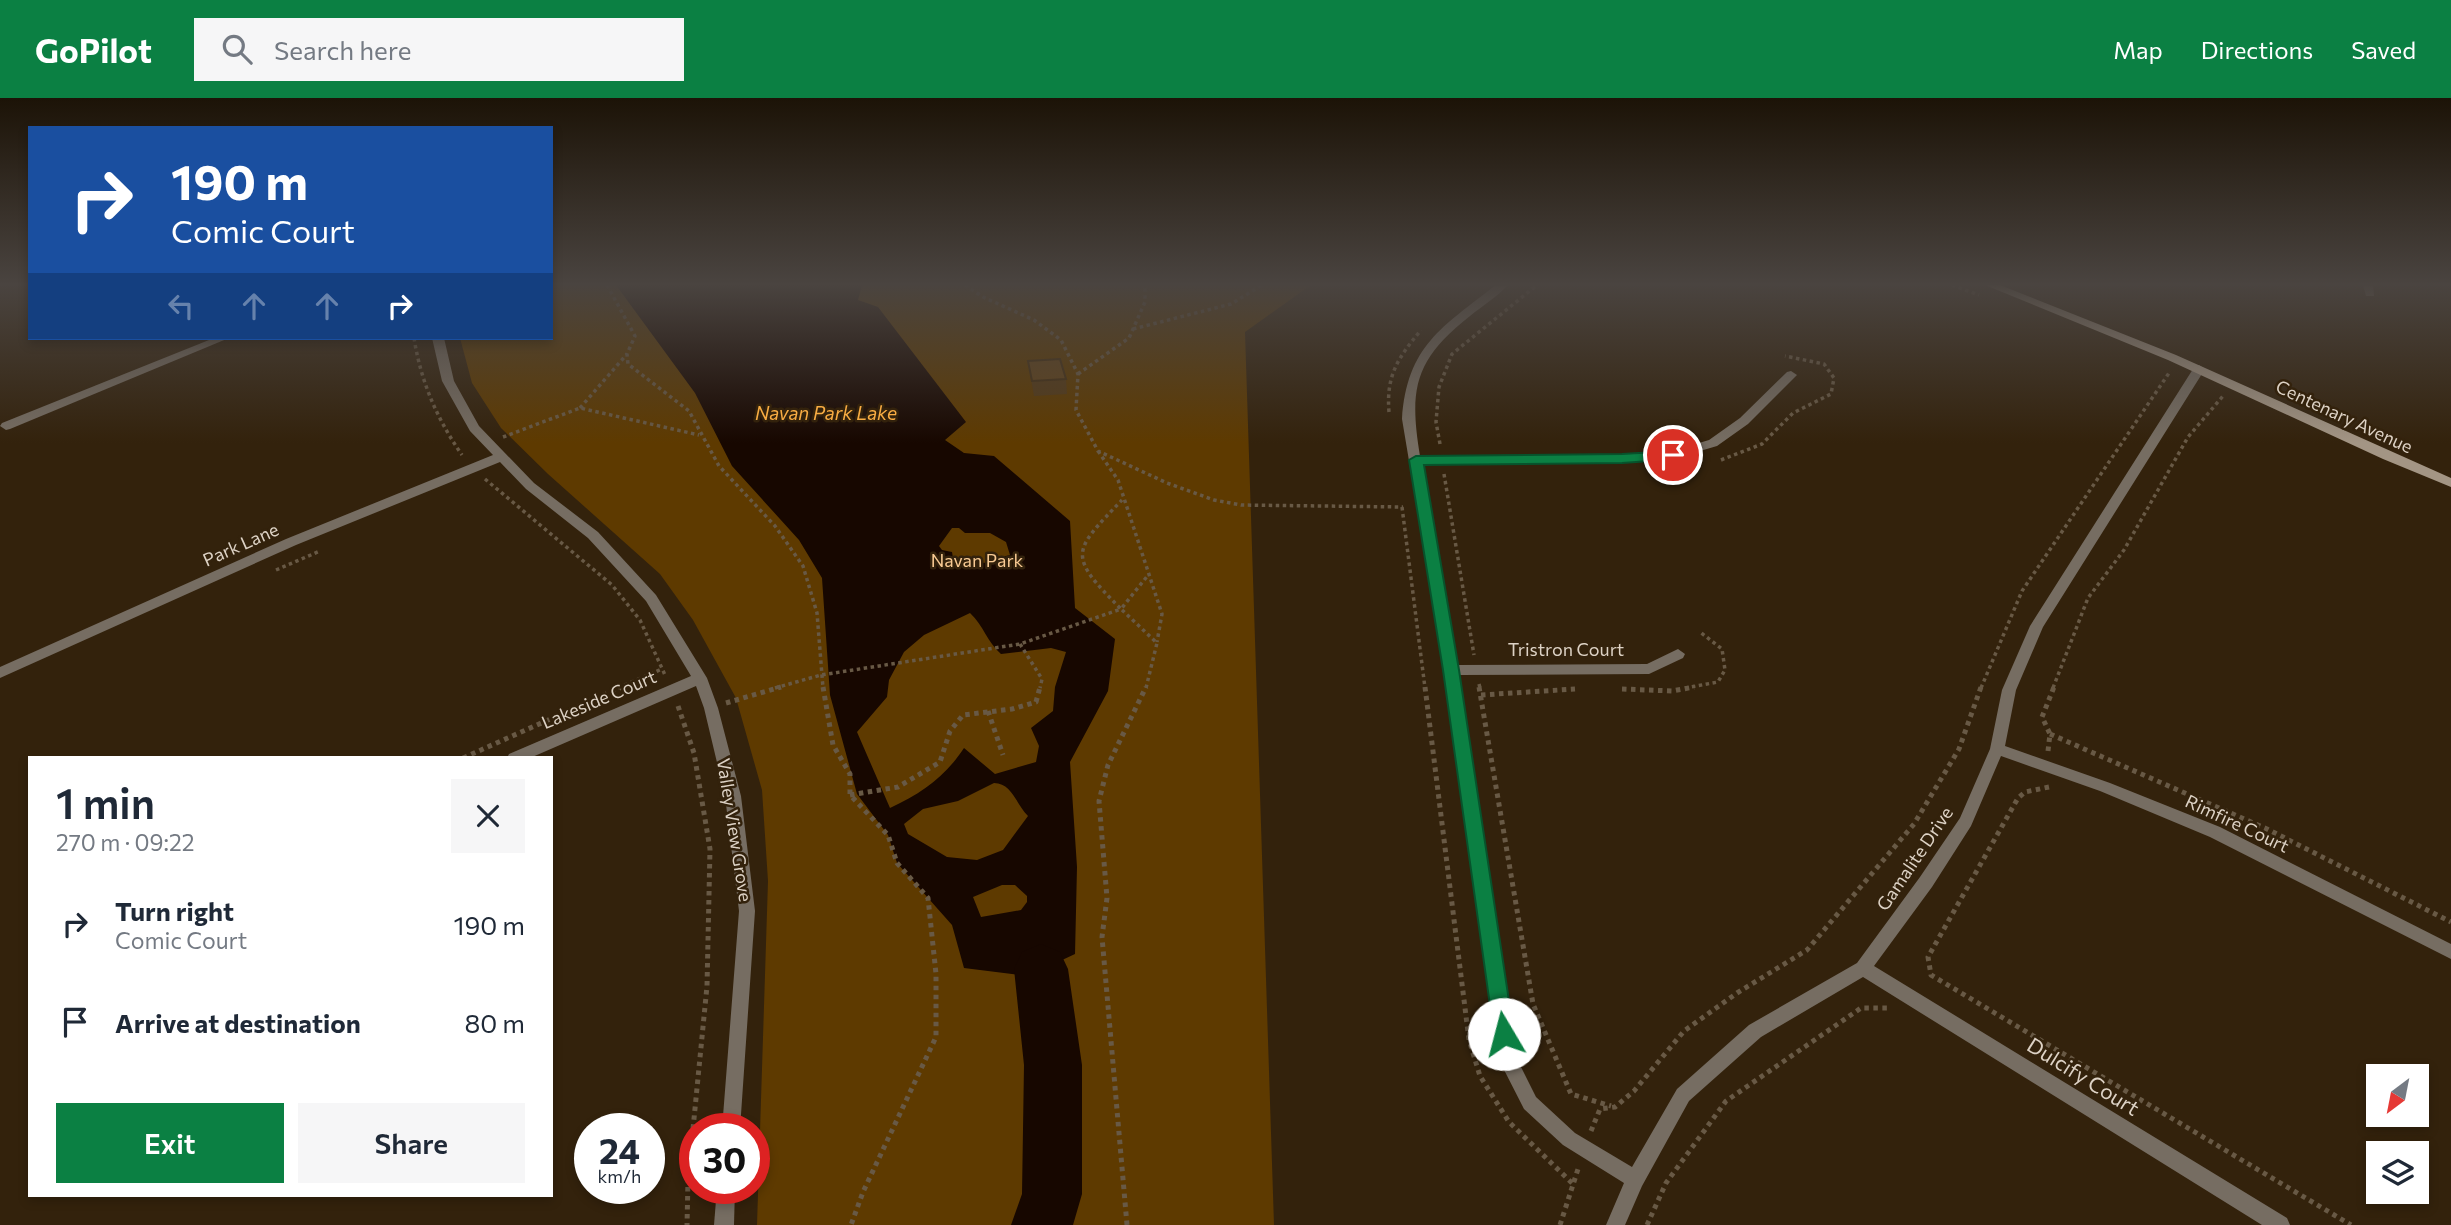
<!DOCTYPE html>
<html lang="en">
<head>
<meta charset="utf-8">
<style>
  :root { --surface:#fff; --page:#f6f6f7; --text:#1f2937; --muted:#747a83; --accent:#0b8043 }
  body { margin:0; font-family:Commissioner,sans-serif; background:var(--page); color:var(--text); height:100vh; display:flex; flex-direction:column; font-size:26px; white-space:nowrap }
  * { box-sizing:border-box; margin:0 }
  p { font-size:23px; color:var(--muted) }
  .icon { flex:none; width:38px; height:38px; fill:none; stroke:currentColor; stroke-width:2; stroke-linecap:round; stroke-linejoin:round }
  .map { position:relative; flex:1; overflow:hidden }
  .panel { position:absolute; left:28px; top:658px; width:525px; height:441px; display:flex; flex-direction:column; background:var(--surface); border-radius:0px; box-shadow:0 4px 10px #0003 }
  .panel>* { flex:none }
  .guide { position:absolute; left:28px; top:28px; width:525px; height:214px; border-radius:0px; box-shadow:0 4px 10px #0003; background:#1a4fa0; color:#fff; overflow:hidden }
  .needle { width:46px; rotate:212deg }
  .controls { position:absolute; left:2366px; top:966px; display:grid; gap:14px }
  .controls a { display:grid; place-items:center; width:63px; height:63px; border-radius:0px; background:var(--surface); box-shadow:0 4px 10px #0003; font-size:35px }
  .speed { position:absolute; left:574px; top:1015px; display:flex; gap:14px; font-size:35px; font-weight:700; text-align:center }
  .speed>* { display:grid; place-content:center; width:91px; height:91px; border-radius:50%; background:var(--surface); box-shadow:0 4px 10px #0003; line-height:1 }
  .speed small { font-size:18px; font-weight:400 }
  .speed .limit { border:10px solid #d22; background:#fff; color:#111 }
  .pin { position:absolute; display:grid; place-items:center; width:60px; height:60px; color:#fff; margin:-30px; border:4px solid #fff; border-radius:50%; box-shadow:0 2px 7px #0007 }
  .me { position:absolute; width:77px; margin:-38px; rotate:352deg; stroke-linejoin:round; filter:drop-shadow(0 0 5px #0008) }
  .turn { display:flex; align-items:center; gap:24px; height:147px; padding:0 28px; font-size:32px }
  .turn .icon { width:91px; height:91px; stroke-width:2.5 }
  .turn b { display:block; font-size:49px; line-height:60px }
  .lanes { display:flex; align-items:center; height:66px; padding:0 28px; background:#0003; justify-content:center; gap:35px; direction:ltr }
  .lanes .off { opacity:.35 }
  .round { display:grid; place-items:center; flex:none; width:74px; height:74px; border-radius:0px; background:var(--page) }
  .summary { display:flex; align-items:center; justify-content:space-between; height:119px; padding:0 28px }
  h1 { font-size:42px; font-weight:600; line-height:52px }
  .cta { display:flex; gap:14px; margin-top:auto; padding:14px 28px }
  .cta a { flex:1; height:80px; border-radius:0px; background:var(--accent); color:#fff; font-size:28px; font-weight:600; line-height:80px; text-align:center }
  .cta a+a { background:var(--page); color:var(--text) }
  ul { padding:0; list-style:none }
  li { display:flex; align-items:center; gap:21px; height:98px; padding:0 28px }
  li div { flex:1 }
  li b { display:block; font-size:26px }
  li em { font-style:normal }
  header { display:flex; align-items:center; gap:42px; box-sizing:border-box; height:98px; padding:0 35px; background:var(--accent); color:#fff }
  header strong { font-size:33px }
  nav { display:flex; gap:38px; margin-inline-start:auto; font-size:24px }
  .search { width:490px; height:63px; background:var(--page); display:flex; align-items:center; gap:18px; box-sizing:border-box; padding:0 24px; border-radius:0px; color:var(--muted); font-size:26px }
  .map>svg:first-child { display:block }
  .green { fill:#5e3a00 }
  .water { fill:#170700; fill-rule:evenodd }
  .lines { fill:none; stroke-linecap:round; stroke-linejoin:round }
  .river { fill:#170700; fill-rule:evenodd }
  .path-far1 { stroke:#685945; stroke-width:3.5; stroke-dasharray:3.5 3.5; stroke-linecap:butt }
  .path { stroke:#685945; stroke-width:5; stroke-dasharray:4.5 4.5; stroke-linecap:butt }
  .street { fill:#766d62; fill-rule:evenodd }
  .secondary { fill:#a39584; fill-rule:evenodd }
  .wall { fill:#533916 }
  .building { fill:#604219; stroke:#432e12; stroke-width:2 }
  .route { fill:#0b8043; stroke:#07532c; stroke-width:2 }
  .labels { text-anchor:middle; stroke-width:5; stroke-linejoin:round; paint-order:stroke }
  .street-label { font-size:18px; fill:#ddd2c5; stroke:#33220c }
  .park-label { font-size:18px; fill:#f8ca93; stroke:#33220c }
  .water-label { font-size:19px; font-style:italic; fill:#f8ac43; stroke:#33220c }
  .near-street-label { font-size:21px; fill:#ddd2c5; stroke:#33220c }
</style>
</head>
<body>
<header>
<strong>GoPilot</strong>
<div class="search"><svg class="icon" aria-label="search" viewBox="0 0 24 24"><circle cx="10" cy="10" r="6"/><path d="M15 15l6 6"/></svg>Search here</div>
<nav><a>Map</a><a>Directions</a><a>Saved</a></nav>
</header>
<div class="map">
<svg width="2451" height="1127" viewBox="0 0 2451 1127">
  <rect width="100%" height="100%" fill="#33220c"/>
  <path class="green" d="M551 187H1311L1245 234 1274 1127H757L768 783 762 692 736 600 693 522 660 476 548 376 501 330 472 285 460 240H551Z"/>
  <path class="water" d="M616 187H862L858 202 878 209 966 324 945 342 964 355 994 358 1070 423 1075 510 1115 541 1108 593 1070 664 1077 769 1075 856 1028 878 964 870 952 827 897 765 888 737 857 696 830 597 822 480 799 442 732 368 695 295ZM952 430H959L965 435H990L1006 444 1010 457 1002 459 999 464 960 466 953 460 952 454 942 452 939 448ZM970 515C984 528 987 544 1001 556L1051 550 1066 554 1055 589 1053 613 1031 630 1039 648 1036 664 995 676 964 650C945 679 922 695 890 710L857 634 887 599 889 582 904 554 924 537ZM994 685C1012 685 1016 706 1028 718L1003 752 977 762 947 759 908 736 904 726 923 711 958 703ZM1002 787H1015L1027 798V804L1021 812 981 819 973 799Z"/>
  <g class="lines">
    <path class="river" d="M1041 846 1060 854 1068 871 1082 967V1096L1073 1127H1011L1022 1096 1024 967 1014 871 1022 854Z"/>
    <g class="path-far1">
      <path d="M607 187 635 238 627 256 628 266 689 313 719 368 775 428 803 468 817 515 823 590"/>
      <path d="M965 187 983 199 1034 222 1061 242 1078 276 1076 312 1098 353 1167 385 1214 402 1241 407 1403 409"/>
      <path d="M1952 187 1979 197"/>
      <path d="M1133 231 1231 206 1262 187"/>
      <path d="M414 240C421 284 437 321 462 357"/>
      <path d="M1078 276 1129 240 1145 204V187"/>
      <path d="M580 310 627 256"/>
      <path d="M1389 314C1386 277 1398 260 1421 232"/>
      <path d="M503 339 580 310 699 337"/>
      <path d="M1440 346 1436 324 1439 289 1452 256 1537 187"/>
      <path d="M1098 353 1118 382 1162 516 1157 544"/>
      <path d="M1721 362 1762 346 1793 315 1831 296 1834 280 1824 266 1785 258"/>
      <path d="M1444 376 1474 557"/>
      <path d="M485 381 612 487 640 522 665 577"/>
      <path d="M1402 409 1425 590"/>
      <path d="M276 472 320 453"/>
      <path d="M1020 546 1042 581 1040 590"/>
      <path d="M1479 586 1480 590"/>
      <path d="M618 590 662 571"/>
      <path d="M775 590 821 577 1020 546 1121 511C1067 457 1072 454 1122 402"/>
      <path d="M1146 590 1157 545 1121 511 1149 476"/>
      <path d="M1685 590 1718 584 1725 572 1722 551 1700 534"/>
      <path d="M1981 590 2022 493 2169 275"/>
      <path d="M2053 590 2088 500 2124 452 2188 339 2223 298"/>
    </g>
    <g class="path">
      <path d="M823 589 833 647 850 676V697L888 737 897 765 928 800 936 876V939L863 1094 851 1127"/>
      <path d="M1425 589 1469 942 1480 978 1509 1024 1573 1086"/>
      <path d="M1479 589 1533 906 1571 996 1611 1008"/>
      <path d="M1622 591 1672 593 1694 589"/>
      <path d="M1481 597 1575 591"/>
      <path d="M726 605 781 589"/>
      <path d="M678 608 694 655 710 751 707 888 688 1082 687 1127"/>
      <path d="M988 613 1003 657"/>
      <path d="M2050 636 2267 731 2451 824"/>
      <path d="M2048 653 2050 636 2042 619 2054 589"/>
      <path d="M463 660 622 589"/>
      <path d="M2049 689 2025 694 2018 700 1928 859 1931 877 2351 1127"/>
      <path d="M850 697 898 689 940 664 950 633 963 617 1012 611 1036 604 1040 589"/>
      <path d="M1591 1033 1600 1011 1615 1009 1634 993 1684 933 1737 895 1807 852 1914 726 1959 651 1981 589"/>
      <path d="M1127 1127 1102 839 1107 800 1099 703 1108 667 1146 589"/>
      <path d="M1560 1127 1579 1068"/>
      <path d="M1647 1127 1666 1085 1726 1003 1861 910H1888"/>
    </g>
    <g class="street">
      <path d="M1496 187H1508C1497 199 1482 208 1470 218 1414 262 1409 291 1420 358L1622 357 1672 353 1709 342 1740 320 1787 274 1791 273 1797 277 1748 326 1717 348 1673 361 1622 365 1422 366 1457 567 1647 566 1678 551 1685 556 1683 560 1649 576 1459 577 1517 961 1536 999 1575 1035 1632 1069 1677 991 1749 927 1857 865 1920 779 1960 720 1990 651 2002 592 2030 528 2193 271 2199 267 2205 271 2043 529 2016 592 2005 648 2110 685 2220 729 2451 846V861L2210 739 2100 693 2001 658 1971 728 1932 789 1874 868 2287 1120 2290 1127H2262L1863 879 1761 939 1689 1003 1642 1088 1625 1127H1606L1624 1085 1563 1047 1524 1011 1499 962 1444 572 1402 321C1407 248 1442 229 1496 187Z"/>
      <path d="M2363 187H2373L2374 198H2366Z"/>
      <path d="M214 240H229L10 331 6 332 0 328 2 325Z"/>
      <path d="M432 240H444L454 283 479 328 534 385 598 434 656 497 707 580 718 610 741 698 755 813 740 1031H722L739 813 725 698 704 610 696 588 530 660H507L509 656 691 578 646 503 588 440 526 391 500 364 296 447 0 580V569L286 441 493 357 470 333 442 283Z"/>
      <path d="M717 1090H735L734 1127H714Z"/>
    </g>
    <path class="secondary" d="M1985 187H2000L2176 257 2451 380V389L2383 361 2168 262Z"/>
  </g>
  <path class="wall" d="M1028 263 1066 281 1067 296 1034 298Z"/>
  <path class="building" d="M1060 261 1066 281 1032 283 1028 263Z"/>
  <linearGradient id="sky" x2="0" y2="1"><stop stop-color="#1c1307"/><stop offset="0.54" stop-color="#4a4440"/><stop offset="1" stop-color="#4a4440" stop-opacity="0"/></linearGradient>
  <rect width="2451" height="345" fill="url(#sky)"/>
  <path class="route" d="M1673 353 1678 354V361L1622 365 1424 367 1459 572 1514 936 1511 942 1504 945 1497 942 1494 936 1443 572 1409 362 1416 358 1622 356Z"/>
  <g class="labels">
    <g class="street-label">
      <text transform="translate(2344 319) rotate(25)" y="6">Centenary Avenue</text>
      <text transform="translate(241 447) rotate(-24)" y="6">Park Lane</text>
      <text x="1566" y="558">Tristron Court</text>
      <text transform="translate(599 602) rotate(-23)" y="6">Lakeside Court</text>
      <text transform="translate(2237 726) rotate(25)" y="6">Rimfire Court</text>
      <text transform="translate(734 732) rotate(81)" y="6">Valley View Grove</text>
      <text transform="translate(1915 761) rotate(-56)" y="6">Gamalite Drive</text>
    </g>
    <g class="park-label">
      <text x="977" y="469">Navan Park</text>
    </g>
    <g class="water-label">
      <text x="826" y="322">Navan Park Lake</text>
    </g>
    <g class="near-street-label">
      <text transform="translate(2083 979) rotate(32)" y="7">Dulcify Court</text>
    </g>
  </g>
</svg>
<div class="controls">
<a><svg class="needle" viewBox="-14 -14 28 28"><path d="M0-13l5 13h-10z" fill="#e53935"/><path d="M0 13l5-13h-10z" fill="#747a83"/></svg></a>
<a><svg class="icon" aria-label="layers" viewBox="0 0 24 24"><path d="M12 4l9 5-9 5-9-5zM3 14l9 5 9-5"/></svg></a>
</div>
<div class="speed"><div>24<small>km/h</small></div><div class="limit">30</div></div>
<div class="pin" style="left:1673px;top:357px;background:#d93025"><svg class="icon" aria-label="arrive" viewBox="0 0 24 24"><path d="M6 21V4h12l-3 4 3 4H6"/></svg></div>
<svg class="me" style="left:1504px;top:936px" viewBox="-20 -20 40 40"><circle r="19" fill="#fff"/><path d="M0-13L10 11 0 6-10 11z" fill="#0b8043"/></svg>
<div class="guide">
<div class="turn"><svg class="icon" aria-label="right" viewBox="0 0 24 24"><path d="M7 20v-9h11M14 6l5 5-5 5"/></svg><div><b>190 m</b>Comic Court</div></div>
<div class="lanes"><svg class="icon off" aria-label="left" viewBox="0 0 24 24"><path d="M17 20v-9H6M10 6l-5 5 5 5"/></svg><svg class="icon off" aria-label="ahead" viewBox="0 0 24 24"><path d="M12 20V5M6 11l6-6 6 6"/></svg><svg class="icon off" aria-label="ahead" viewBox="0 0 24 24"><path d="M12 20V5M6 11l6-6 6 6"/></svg><svg class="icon" aria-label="right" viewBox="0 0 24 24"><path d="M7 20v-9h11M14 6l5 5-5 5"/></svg></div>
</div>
<section class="panel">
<div class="summary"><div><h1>1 min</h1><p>270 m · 09:22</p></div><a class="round"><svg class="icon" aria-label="close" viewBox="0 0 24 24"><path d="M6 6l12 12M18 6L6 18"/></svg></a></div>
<ul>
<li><svg class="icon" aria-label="right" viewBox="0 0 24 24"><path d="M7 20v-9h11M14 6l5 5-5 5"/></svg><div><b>Turn right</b><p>Comic Court</p></div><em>190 m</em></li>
<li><svg class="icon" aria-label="arrive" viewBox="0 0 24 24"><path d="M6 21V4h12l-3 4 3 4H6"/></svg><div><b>Arrive at destination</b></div><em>80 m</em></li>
</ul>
<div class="cta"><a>Exit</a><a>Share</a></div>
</section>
</div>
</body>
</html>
